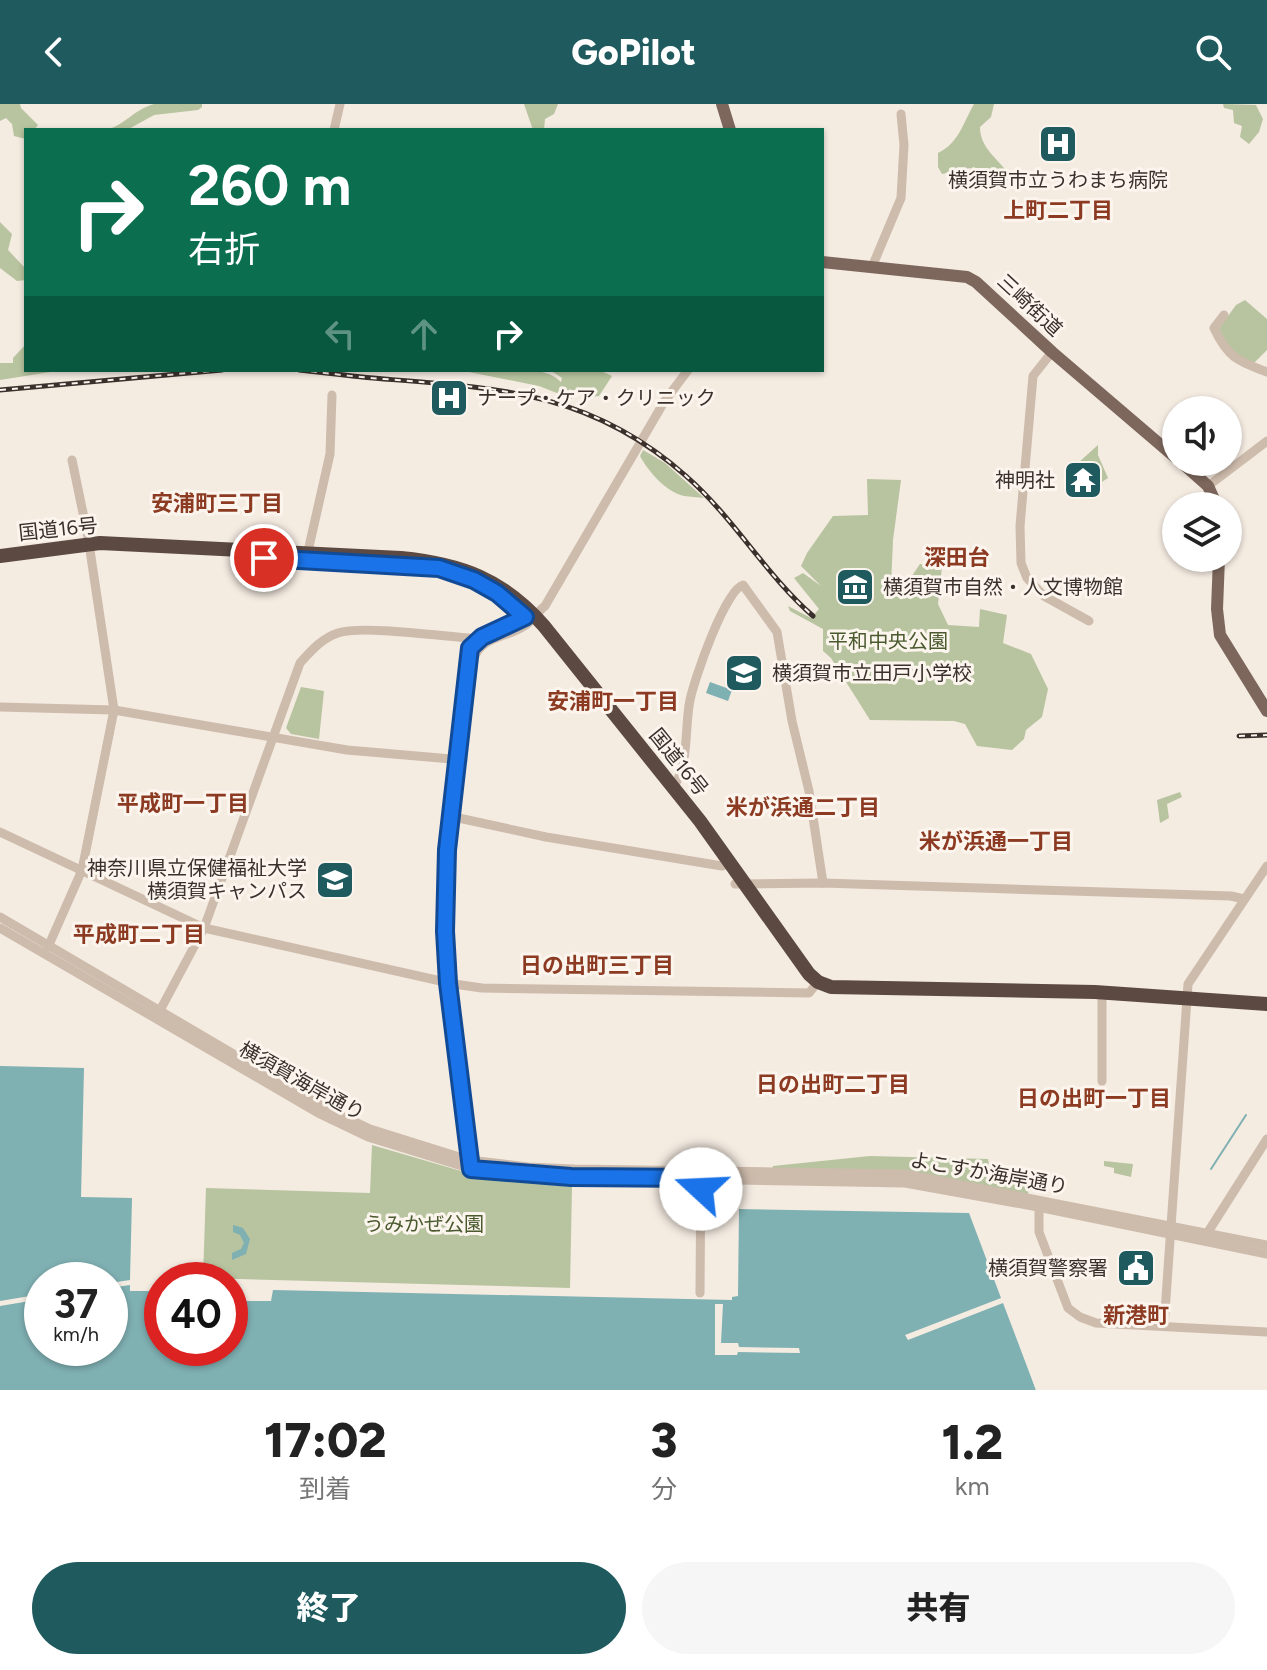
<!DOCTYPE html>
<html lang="ja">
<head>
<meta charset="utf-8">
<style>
  :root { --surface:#fff; --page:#f6f6f6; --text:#222; --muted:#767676; --accent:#1f5a5e }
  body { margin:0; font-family:Figtree,"Noto Sans JP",sans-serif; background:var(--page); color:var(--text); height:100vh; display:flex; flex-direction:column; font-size:30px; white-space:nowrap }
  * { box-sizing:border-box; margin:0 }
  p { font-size:26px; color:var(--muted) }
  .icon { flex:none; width:44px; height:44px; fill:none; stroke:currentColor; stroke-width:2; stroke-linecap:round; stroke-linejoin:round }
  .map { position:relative; height:1286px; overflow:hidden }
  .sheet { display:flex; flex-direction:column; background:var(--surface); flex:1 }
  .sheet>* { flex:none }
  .guide { position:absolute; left:24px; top:24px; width:800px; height:244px; border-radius:0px; box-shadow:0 2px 6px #0004; background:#0b6e4f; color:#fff; overflow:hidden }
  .tools { position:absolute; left:1162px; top:292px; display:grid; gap:16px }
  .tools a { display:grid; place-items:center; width:80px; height:80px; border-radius:50%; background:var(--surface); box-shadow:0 2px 6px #0004; font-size:40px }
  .speed { position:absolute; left:24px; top:1158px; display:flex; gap:16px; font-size:40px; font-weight:700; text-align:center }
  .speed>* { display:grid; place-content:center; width:104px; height:104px; border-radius:50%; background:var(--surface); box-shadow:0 2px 6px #0004; line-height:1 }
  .speed small { font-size:20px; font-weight:400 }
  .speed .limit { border:12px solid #d22; background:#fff; color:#111 }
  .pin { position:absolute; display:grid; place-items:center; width:68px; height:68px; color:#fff; margin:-34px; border:4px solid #fff; border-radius:50%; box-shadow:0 2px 8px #0007 }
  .me { position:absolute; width:88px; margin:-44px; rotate:290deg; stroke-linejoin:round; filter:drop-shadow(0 0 6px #0008) }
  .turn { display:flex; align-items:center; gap:28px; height:168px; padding:0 32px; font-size:36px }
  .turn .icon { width:104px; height:104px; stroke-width:2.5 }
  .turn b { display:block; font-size:56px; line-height:68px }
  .lanes { display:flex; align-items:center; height:76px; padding:0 32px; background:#0003; justify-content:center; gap:40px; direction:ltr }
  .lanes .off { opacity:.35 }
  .eta { display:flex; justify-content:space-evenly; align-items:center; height:136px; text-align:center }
  .eta b { font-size:48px; font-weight:800; line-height:56px }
  .button { display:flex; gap:16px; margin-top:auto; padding:16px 32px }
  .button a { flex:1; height:92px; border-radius:48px; background:var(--accent); color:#fff; font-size:32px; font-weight:800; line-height:92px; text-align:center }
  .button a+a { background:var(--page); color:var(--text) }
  header { display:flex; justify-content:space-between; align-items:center; height:104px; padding:0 32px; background:var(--accent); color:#fff; font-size:36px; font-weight:800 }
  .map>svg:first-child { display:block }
  .green { fill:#b8c4a0 }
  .water { fill:#7fb0b2 }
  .pier { fill:#f4ebe1 }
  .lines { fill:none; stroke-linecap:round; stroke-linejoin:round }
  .stream { stroke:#7fb0b2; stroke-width:2 }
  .minor { stroke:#cdbbac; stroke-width:9 }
  .major { stroke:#7d675c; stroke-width:12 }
  .highway { stroke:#5c4a42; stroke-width:14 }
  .rail-casing { stroke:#3b302b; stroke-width:5 }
  .rail { stroke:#fbf5ee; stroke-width:2; stroke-dasharray:6; stroke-linecap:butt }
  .route-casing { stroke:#114b97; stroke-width:20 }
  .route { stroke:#1a73e8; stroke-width:14 }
  .labels { text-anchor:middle; stroke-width:6; stroke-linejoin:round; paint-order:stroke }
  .poi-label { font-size:20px; fill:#3b302b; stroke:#fbf5ee; text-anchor:start }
  .street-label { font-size:20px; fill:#3b302b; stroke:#fbf5ee }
  .park-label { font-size:20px; fill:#4a5a2e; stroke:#fbf5ee }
  .neighbourhood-label { font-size:22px; font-weight:bold; fill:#8c3b22; stroke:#fbf5ee }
</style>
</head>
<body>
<header><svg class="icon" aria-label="back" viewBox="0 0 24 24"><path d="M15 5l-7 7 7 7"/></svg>GoPilot<svg class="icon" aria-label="search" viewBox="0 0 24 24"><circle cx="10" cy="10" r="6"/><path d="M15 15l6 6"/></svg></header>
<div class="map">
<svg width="1267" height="1286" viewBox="0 0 1267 1286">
  <rect width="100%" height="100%" fill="#f4ebe1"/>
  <g class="green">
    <path d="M0 0H20L21 4 38 21 34 26H26V35L14 32 12 20 6 14 0 17Z"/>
    <path d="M154 0H202V3L198 6 154 11 127 26H106C125 21 133 6 154 0Z"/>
    <path d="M558 0 554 10 545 15 544 26H533L524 0Z"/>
    <path d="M974 0H994L991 13 980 23C980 45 999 55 1010 72L1006 79 996 84 970 64 942 70 938 63V49C959 39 963 19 974 0Z"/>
    <path d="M1223 0 1256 1 1263 15 1259 28 1249 40 1240 33 1242 22 1234 19 1233 6 1224 4Z"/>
    <path d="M0 118 12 130 8 146 26 165V176L17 177 0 164Z"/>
    <path d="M1245 196 1267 215V246L1254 259 1239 255 1218 226 1236 201Z"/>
    <path d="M26 240V266H63L0 276V259H13V254Z"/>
    <path d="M459 266C486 266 543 258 561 278L562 274 550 266H599L612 272 599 292 591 293 569 285 572 295 539 282Z"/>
    <path d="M1098 341V351L1108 374 1091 385 1077 377 1072 380 1068 368Z"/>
    <path d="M643 346 665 359 704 394C697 393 690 393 684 392 666 388 648 367 640 352Z"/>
    <path d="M867 375 901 376 893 436 891 482H905L920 460 942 462 938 500 948 521 979 523 980 505 1007 511 1003 539 1031 550 1048 585 1042 613 1026 626 1024 635 1012 646 977 642 965 620 954 617 870 616 831 554 823 547V525L790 507 788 502 811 514 819 505 794 474 803 469 821 482 801 462 807 449 833 412 868 411Z"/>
    <path d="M301 583 324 587 319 635 291 630 286 624Z"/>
    <path d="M1180 688 1182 693 1167 700 1169 714 1160 719 1157 696Z"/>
    <path d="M372 1041 485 1074 572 1083 570 1184 203 1174 206 1084 370 1089Z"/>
    <path d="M870 1052 988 1055 991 1072 1029 1079 1028 1091 770 1073 773 1062Z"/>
    <path d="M1104 1057 1133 1060 1131 1073 1114 1069V1064L1104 1062Z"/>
  </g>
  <g class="water">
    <path d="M710 578 732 586 728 597 706 589Z"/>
    <path d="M0 962 84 964 81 1093 132 1094 130 1176 110 1179V1176H42V1190L0 1197Z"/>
    <path d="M739 1105 969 1109 1001 1194 905 1231 908 1236 1003 1199 1036 1286H0V1202L42 1195V1244H110V1184L130 1181V1187H162V1244H230V1197H271L273 1186 732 1196V1193L738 1192Z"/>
    <path d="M233 1121 243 1124 250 1135 246 1150 232 1156V1149L241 1145 244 1139 240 1131 233 1128Z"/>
  </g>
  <g class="pier">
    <path d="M715 1200H723L721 1239H738L739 1243 799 1244 800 1249 738 1248 737 1251H715Z"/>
    <path d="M1017 1225 1040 1285V1286H1036L1014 1226Z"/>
  </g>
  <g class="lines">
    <path class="stream" d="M1211 1065 1246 1011"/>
    <g class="minor">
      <path d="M334 26 340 0"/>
      <path d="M872 163 901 94 904 41 901 10"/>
      <path d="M1224 211 1214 224C1228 254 1238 257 1267 268"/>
      <path d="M1052 248 1033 272 1020 422 1021 459 1027 474 1044 492 1089 517"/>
      <path d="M1208 382 1267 337"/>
      <path d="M306 456 330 350 332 291"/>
      <path d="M467 563 470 544 475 538 534 511"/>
      <path d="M0 603 114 606 347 646 463 656"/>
      <path d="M672 685C690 662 684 625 690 596 694 576 725 486 743 481L777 528 792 617 809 687 823 779"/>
      <path d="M454 713 546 733 722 762 728 760"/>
      <path d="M0 728 204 824 454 880 482 884 809 889 818 878"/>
      <path d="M735 780 823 779 1231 792 1244 795"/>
      <path d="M0 813 324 1003 370 1025 469 1056 528 1063 574 1065 905 1070 1267 1141"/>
      <path d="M0 824 320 1010 368 1033 478 1067 571 1073 905 1079 1038 1103 1267 1150"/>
      <path d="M48 843 82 766 114 606 88 433 72 356"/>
      <path d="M157 912 204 824 300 559C311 547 322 534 338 529 361 521 441 532 469 534L475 542"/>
      <path d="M1102 977V889"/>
      <path d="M475 1060C466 983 453 906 450 828 447 737 465 644 474 554 482 531 510 534 527 520 534 515 538 507 545 502L664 298 688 266"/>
      <path d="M1039 1100V1128L1068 1204 1080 1213 1096 1219 1267 1228"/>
      <path d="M1208 1128 1267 1035"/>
      <path d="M700 1189 701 1048"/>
      <path d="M1164 1222 1188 880 1267 762"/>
    </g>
    <g class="major">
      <path d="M722 0 730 26"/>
      <path d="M822 158 967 173 976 178 1052 248 1176 354"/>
      <path d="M1181 358 1208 382 1217 402"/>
      <path d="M1219 454 1217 505 1220 531 1267 607"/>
    </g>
    <path class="highway" d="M0 452 100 439 401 454C461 460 503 475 544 522L700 717 809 870 818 878 831 883 1095 888 1267 900"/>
    <g class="rail-casing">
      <g id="rail">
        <path d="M299 266C327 269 356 273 384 275 502 284 592 289 686 372 734 414 765 470 813 512"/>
        <path d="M0 286 222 266"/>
        <path d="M1239 632 1267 631"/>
      </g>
    </g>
    <use href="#rail" class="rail"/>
  </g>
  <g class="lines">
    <g class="route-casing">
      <path id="route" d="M264 454 439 464 474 476 497 489 525 513 482 533 470 544 447 746 445 827 448 879 471 1065 571 1073 701 1074V1085"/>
    </g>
    <use href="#route" class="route"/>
  </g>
  <defs>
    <g id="hospital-square" transform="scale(2)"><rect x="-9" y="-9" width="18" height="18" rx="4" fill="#1f5a5e" stroke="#fbf5ee"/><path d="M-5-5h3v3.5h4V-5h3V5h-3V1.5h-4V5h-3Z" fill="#fff"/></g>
    <g id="temple-square" transform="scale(2)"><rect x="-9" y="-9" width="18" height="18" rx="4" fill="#1f5a5e" stroke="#fbf5ee"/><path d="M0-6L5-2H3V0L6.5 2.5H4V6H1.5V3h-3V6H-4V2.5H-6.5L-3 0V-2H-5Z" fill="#fff"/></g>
    <g id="museum-square" transform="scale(2)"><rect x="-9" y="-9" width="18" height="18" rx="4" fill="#1f5a5e" stroke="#fbf5ee"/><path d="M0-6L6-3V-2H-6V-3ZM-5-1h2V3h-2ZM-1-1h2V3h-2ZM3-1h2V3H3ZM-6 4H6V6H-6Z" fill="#fff"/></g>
    <g id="school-square" transform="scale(2)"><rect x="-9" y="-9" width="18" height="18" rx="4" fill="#1f5a5e" stroke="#fbf5ee"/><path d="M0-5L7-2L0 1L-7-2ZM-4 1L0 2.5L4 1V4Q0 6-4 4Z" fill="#fff"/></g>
    <g id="university-square" transform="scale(2)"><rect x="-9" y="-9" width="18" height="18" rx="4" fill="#1f5a5e" stroke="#fbf5ee"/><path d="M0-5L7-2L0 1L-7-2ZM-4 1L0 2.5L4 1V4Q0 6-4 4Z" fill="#fff"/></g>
    <g id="civic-square" transform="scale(2)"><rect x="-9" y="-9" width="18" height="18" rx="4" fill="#1f5a5e" stroke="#fbf5ee"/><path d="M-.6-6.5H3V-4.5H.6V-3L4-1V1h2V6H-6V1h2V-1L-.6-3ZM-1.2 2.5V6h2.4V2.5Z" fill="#fff"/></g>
  </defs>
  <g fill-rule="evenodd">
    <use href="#hospital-square" x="1058" y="40"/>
    <use href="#hospital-square" x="449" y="294"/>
    <use href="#temple-square" x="1083" y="376"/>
    <use href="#museum-square" x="855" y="483"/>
    <use href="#school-square" x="744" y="569"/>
    <use href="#university-square" x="335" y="776"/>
    <use href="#civic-square" x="1136" y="1164"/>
  </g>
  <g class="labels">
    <g class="poi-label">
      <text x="1058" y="83" text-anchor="middle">横須賀市立うわまち病院</text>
      <text x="477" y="301">ナープ・ケア・クリニック</text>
      <text x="1055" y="383" text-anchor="end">神明社</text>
      <text x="883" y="490">横須賀市自然・人文博物館</text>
      <text x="772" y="576">横須賀市立田戸小学校</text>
      <text x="307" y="771" text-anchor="end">神奈川県立保健福祉大学<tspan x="307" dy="23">横須賀キャンパス</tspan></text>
      <text x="1108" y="1171" text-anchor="end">横須賀警察署</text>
    </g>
    <g class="street-label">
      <text transform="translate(1030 201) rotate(43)" y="7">三崎街道</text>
      <text transform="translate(58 425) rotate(-6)" y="7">国道16号</text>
      <text transform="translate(679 658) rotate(51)" y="7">国道16号</text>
      <text transform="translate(302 977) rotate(29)" y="7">横須賀海岸通り</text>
      <text transform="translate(989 1069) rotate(10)" y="7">よこすか海岸通り</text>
    </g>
    <g class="park-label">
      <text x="888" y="544">平和中央公園</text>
      <text x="424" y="1127">うみかぜ公園</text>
    </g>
    <g class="neighbourhood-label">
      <text x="1058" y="114">上町二丁目</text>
      <text x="217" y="407">安浦町三丁目</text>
      <text x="957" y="461">深田台</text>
      <text x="613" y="605">安浦町一丁目</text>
      <text x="183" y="707">平成町一丁目</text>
      <text x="803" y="711">米が浜通二丁目</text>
      <text x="996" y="745">米が浜通一丁目</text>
      <text x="139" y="838">平成町二丁目</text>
      <text x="597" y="869">日の出町三丁目</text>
      <text x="833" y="988">日の出町二丁目</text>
      <text x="1094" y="1002">日の出町一丁目</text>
      <text x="1136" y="1219">新港町</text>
    </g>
  </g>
</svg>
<div class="tools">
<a><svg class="icon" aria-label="sound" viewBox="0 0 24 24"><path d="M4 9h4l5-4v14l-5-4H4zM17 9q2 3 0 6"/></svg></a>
<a><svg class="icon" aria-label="layers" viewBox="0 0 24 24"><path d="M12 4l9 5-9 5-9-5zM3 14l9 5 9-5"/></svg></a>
</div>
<div class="speed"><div>37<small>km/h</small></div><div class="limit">40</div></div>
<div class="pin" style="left:264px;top:454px;background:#d93025"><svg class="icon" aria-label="arrive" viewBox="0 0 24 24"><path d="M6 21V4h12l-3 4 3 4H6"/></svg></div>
<svg class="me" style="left:701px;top:1085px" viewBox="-20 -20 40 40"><circle r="19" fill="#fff"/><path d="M0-13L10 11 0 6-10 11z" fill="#1a73e8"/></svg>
<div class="guide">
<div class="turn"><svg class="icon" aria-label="right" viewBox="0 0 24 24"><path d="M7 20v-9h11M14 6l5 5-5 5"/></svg><div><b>260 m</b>右折</div></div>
<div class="lanes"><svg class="icon off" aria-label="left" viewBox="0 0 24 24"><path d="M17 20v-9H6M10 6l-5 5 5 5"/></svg><svg class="icon off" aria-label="ahead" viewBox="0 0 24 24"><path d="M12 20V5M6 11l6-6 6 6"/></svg><svg class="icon" aria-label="right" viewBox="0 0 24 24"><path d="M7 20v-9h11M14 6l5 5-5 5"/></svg></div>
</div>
</div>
<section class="sheet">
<div class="eta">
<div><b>17:02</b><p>到着</p></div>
<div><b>3</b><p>分</p></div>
<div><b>1.2</b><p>km</p></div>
</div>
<div class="button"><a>終了</a><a>共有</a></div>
</section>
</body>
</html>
